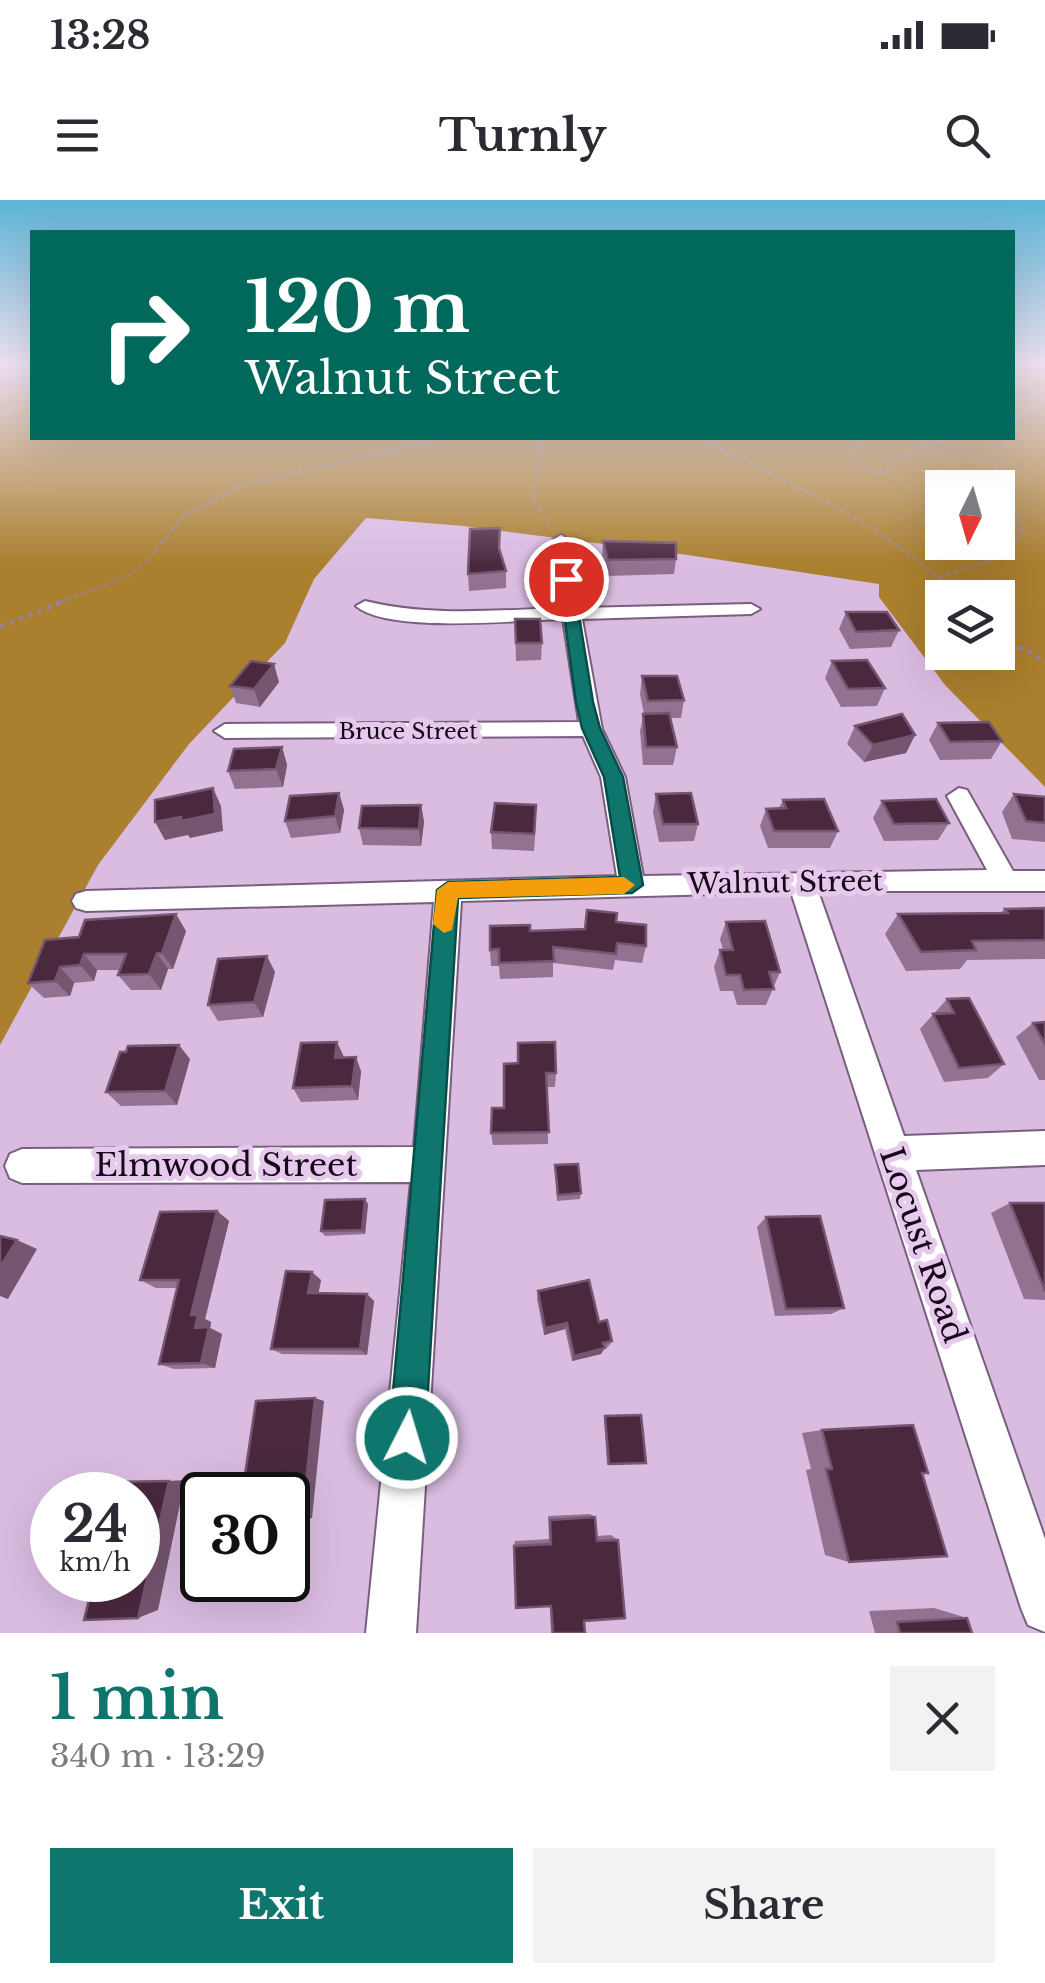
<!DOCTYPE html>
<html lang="en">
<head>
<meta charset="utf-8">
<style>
  :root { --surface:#fff; --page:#f2f2f3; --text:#2b2b33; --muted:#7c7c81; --accent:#0f766e }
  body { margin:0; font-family:"Libre Baskerville",serif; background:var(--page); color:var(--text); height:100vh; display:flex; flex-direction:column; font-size:38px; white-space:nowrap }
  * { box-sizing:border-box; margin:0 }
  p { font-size:32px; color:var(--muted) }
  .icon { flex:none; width:55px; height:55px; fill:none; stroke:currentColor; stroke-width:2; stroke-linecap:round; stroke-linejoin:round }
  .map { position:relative; height:1433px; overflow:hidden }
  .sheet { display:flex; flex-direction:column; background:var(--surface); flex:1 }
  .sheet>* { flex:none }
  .banner { position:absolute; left:30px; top:30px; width:985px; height:210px; border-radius:0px; box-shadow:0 10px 40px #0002; background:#00695c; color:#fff; overflow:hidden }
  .needle { width:65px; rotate:185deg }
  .tools { position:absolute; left:925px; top:270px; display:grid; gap:20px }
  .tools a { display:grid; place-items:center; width:90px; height:90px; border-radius:0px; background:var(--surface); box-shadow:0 10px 40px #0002; font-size:50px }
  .speed { position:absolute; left:30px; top:1272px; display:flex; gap:20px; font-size:50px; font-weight:700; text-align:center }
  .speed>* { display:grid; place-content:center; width:130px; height:130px; border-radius:50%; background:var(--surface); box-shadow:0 10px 40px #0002; line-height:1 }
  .speed small { font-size:25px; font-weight:400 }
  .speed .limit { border:5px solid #111; border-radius:15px; background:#fff; color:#111 }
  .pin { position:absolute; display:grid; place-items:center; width:85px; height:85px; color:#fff; margin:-42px; border:5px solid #fff; border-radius:50%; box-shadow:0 2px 10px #0007 }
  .me { position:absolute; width:110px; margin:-55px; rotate:5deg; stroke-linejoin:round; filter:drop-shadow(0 0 8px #0008) }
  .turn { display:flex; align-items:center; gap:35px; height:210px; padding:0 50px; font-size:45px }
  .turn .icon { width:130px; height:130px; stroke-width:2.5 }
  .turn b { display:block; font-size:70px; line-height:85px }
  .round { display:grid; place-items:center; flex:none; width:105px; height:105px; border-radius:0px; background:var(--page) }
  .headline { display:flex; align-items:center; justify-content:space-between; height:170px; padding:0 50px }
  h1 { font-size:60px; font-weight:800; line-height:75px; color:var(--accent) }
  .primary-button { display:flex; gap:20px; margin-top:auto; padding:20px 50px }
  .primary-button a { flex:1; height:115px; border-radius:0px; background:var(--accent); color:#fff; font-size:40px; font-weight:800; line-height:115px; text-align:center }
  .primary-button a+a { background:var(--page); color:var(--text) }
  .status { display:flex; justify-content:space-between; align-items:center; height:70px; padding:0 50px; background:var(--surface); direction:ltr }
  .status svg { height:28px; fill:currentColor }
  header { display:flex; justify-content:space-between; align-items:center; height:130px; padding:0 50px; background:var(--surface); font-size:45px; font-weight:800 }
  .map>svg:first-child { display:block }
  .forest { fill:#aa7f2e; fill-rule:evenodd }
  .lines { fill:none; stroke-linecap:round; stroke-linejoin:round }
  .minor-casing { stroke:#795f7f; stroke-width:4 }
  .path-far1 { stroke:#99819e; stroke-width:2.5; stroke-dasharray:4 4; stroke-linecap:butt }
  .path { stroke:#99819e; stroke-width:4; stroke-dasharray:5 5; stroke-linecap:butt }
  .minor { fill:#fff; fill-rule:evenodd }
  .wall { fill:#927290 }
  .shaded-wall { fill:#755570 }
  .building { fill:#4a293f; stroke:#755570; stroke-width:2.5 }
  .route { fill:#0f766e; stroke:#0a4d48; stroke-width:2.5 }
  .slow { fill:#f59e0b }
  .labels { text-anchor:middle; stroke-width:10; stroke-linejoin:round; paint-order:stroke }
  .far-street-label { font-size:22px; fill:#140916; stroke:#e7c9ee }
  .street-label { font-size:28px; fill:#140916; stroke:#e7c9ee }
  .near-street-label { font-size:32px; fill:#140916; stroke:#e7c9ee }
</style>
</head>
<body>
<div class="status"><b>13:28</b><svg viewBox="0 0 49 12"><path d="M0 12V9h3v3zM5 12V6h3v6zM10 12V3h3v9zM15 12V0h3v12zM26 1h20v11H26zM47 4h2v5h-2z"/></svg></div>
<header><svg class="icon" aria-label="menu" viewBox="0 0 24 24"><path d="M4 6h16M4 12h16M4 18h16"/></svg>Turnly<svg class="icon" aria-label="search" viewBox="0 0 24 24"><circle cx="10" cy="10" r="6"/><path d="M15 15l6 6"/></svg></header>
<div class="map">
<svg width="1045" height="1433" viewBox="0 0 1045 1433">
  <rect width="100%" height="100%" fill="#dabce1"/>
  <path class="forest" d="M0 165H32V238H1012L1013 165H1045V587L945 485 879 397V384L688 355 463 326 366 318 314 379 285 443 189 544 98 665 0 845ZM942 288H998V342H942ZM942 398H998V452H942Z"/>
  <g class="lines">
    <g class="minor-casing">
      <path id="minor" d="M561 335 569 340 580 408 751 404 760 409 751 414 582 419 602 529 625 577 643 676 987 670 947 596 959 588 967 590 1013 671H1045V691H818L904 936 1045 931V965L916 970 1045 1339V1432L1028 1425 1021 1408 791 692 461 701 416 1433H366L411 982 22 983 10 978 5 966 10 954 22 949 414 947 434 702 86 711 76 708 72 701 76 694 86 691 617 676 601 577 583 536 225 538 214 531 225 524 579 522 563 419C517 420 389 434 356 406L365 401C430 417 496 410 562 408L553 340Z"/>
    </g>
    <g class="path-far1">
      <path d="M0 180H25L32 185"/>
      <path d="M1012 185 1045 184"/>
      <path d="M1012 234 1022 214 1045 199"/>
      <path d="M211 238H227"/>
      <path d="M542 238 533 299 551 328"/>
      <path d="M697 238C771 274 906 333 955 398"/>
      <path d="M863 238 851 260 874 273 890 271 891 257 913 255 920 246 956 238"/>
      <path d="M939 377 985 362 1021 336V319L994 273 1010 238"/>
      <path d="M59 402 128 376 146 362 184 315 241 286 440 238"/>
    </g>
    <g class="path">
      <path d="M0 427 67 400"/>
      <path d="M998 448H1024L1045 461"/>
    </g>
    <use href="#minor" class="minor"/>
  </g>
  <g class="wall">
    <path d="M603 341 676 359 674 374 607 376 602 356Z"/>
    <path d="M500 351 506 371V388L469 391 468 374Z"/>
    <path d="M846 412 899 430 891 447 850 449 839 429Z"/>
    <path d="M515 419 542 443 541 460 516 461Z"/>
    <path d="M832 461 885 488 877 506 841 507 825 478Z"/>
    <path d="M642 476 684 500 681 518H670L677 547 673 565H643L640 531 644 514 640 494Z"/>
    <path d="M279 482 260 507 236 503 230 486Z"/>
    <path d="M938 523 1002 541 991 559 940 560 929 540Z"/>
    <path d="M855 526 915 535 906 553 864 562 847 544Z"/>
    <path d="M282 547 287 565 283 587 235 589 228 571Z"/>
    <path d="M339 593 344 610 340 633 291 638 285 621Z"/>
    <path d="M656 594 698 624 694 641 659 642 653 612Z"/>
    <path d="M1014 594 1045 597V642L1012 639 1002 612Z"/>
    <path d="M783 600 838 631 830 648H768L760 626 766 609 779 608Z"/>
    <path d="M882 601 949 623 938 640 884 641 873 618Z"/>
    <path d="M421 605 424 622 421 646 363 645 359 628Z"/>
    <path d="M536 623 534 651 492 649 491 632Z"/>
    <path d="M1045 708V759L967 760 960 769 906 771 885 734 898 714 1000 713 1005 709Z"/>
    <path d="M616 722 646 746 642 763 615 760 613 770 553 763V777L500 779 499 766H491L490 750 530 731 585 729Z"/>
    <path d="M726 722 780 772 766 805H737L733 791H720L714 767 720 750H723L720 739Z"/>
    <path d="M186 731 173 769H168L161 790H131L118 775 120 770H97L94 781 74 783 70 796 44 798 28 783 45 740Z"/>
    <path d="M275 772 263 817 218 821 208 805Z"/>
    <path d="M947 799 1004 864 988 878 944 882 920 829Z"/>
    <path d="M1045 822V880H1039L1016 837 1033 823Z"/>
    <path d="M190 859 177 905 121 906 106 892Z"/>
    <path d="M504 864 556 873 555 887H547L548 944 493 945 491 933 504 908Z"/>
    <path d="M361 871 358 900 301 902 293 888Z"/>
    <path d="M555 965 581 993 580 999 557 1001Z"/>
    <path d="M1010 1003H1045V1100L1024 1099 991 1013Z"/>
    <path d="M368 1004 365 1034 325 1036 321 1031Z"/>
    <path d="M217 1011 229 1021 205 1119 211 1122 210 1128 222 1134 215 1168 174 1169 159 1164 177 1088H156L140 1080Z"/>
    <path d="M766 1017 844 1108 831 1114 775 1116 757 1027Z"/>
    <path d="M321 1080 318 1093 374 1101 367 1155 282 1154 271 1149Z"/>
    <path d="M538 1091 599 1122 612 1141 608 1147 604 1148 601 1154 572 1161 565 1129 544 1135 537 1099Z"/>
    <path d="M605 1216 646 1263 607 1265 604 1217Z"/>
    <path d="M822 1230 922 1273 849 1362 825 1355 806 1270 811 1269 802 1233Z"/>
    <path d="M590 1314 595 1317 597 1336 611 1335 618 1340 584 1421 585 1433H551L550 1406 514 1346 515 1341 549 1339 548 1316Z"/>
    <path d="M934 1408 967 1418 972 1433H875L869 1411Z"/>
  </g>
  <g class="shaded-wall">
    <path d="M274 464 279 482 260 507 254 489Z"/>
    <path d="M915 535 906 553 864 562 873 545Z"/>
    <path d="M282 547 287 565 283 587 276 569Z"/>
    <path d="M213 588 221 606 223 631 190 638 188 635 165 640 155 622Z"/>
    <path d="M339 593 344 610 340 633 335 616Z"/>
    <path d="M421 605 424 622 421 646 419 629Z"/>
    <path d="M176 714 186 731 173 769 162 753Z"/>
    <path d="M157 753 168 769 161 790 149 774Z"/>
    <path d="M84 754 97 770 94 781 80 765Z"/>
    <path d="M267 756 275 772 263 817 254 802Z"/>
    <path d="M60 767 74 783 70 796 55 781Z"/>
    <path d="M337 842 344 857 341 872 335 858Z"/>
    <path d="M179 845 190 859 177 905 165 891Z"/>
    <path d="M356 857 361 871 358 900 352 886Z"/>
    <path d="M365 999 368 1004 365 1034 362 1030Z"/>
    <path d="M217 1011 229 1021 205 1119 211 1122 210 1128 222 1134 215 1168 201 1163 195 1128 191 1115Z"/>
    <path d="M17 1040 37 1049 8 1099 0 1096V1067Z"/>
    <path d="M312 1072 321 1080 317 1101 308 1093Z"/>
    <path d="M367 1094 374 1101 367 1155 360 1149Z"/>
    <path d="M567 1123 565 1129 544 1135 545 1128Z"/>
    <path d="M605 1148 601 1154 572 1161 574 1156Z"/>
    <path d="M315 1198 324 1201 312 1318 302 1320Z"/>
    <path d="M185 1280 158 1410 138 1418 169 1281Z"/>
  </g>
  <g class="building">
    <path d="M500 328 499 348 506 371 468 374 470 329Z"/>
    <path d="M603 341 676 343V359L608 360Z"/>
    <path d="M846 412H887L899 430 856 432Z"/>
    <path d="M515 419H540L542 443H516Z"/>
    <path d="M867 460 885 488 848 489 832 461Z"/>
    <path d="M251 461 274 464 254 489 230 486Z"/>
    <path d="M642 476H677L684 500 648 501Z"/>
    <path d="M669 513 677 547H646L643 514Z"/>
    <path d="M902 514 915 535 873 545 855 526Z"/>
    <path d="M989 522 1002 541 950 542 938 523Z"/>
    <path d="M282 547 276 569 228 571 234 549Z"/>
    <path d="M213 588 215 614 181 621V617L155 622V600Z"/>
    <path d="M339 593 335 616 285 621 290 596Z"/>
    <path d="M691 593 698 624H663L656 594Z"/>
    <path d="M1014 594 1045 597V623L1026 621Z"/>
    <path d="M824 599 838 631H774L766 609 786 608 783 600Z"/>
    <path d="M936 599 949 623 894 624 882 601Z"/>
    <path d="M495 603 536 605 534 634 491 632Z"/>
    <path d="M421 605 419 629 359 628 362 606Z"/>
    <path d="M1045 708V740L972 741 976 750 921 752 898 714 1008 713 1005 709Z"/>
    <path d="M587 710 617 713 616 722 646 725V746L617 743 616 754 553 747 554 761 499 763V749L490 750V726L530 725V731L585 729Z"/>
    <path d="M176 714 162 753H157L149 774 118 775 126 754H84L80 765 60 767 55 781 28 783 45 740 79 737 85 720Z"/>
    <path d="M765 721 780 772H769L774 789 744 790 740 775H726L720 750H733L726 722Z"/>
    <path d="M267 756 254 802 208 805 218 759Z"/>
    <path d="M969 798 1004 864 959 868 933 814 954 813 947 799Z"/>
    <path d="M1045 822V844L1033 823Z"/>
    <path d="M337 842 335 858 356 857 352 886 293 888 301 843Z"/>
    <path d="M555 842 556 873H546L549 932 491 933 492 908H504V864L518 863V843Z"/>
    <path d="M179 845 165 891 106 892 120 852H126L128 846Z"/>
    <path d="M578 964 581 993 558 995 555 965Z"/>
    <path d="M365 999 362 1030 321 1031 325 1000Z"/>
    <path d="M1010 1003H1045V1091Z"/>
    <path d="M217 1011 191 1115H198L195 1128 209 1127 201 1163 159 1164 179 1080H140L160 1012Z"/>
    <path d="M820 1016 844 1108 786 1109 766 1017Z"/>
    <path d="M0 1036 17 1040 0 1067Z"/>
    <path d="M286 1071 312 1072 308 1093 367 1094 360 1149H271Z"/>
    <path d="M589 1080 599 1122 607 1120 612 1141 603 1143 605 1148 574 1156 567 1123 545 1128 538 1091Z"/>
    <path d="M315 1198 302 1320 288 1321V1295H242L256 1201Z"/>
    <path d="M641 1215 646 1263 609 1264 605 1216Z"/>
    <path d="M913 1225 928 1273H922L947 1356 849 1362 826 1269H832L822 1230Z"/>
    <path d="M169 1281 138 1418 84 1420 94 1380H138V1295H105L109 1282Z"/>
    <path d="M595 1317 597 1341 618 1340 625 1418 584 1421 585 1433H553L551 1406 516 1408 514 1346 551 1344 550 1320Z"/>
    <path d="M967 1418 972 1433H900L897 1422Z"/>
  </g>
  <linearGradient id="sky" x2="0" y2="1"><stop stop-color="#5db4d6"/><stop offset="0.45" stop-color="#eee1f2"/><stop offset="1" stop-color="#eee1f2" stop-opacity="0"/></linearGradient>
  <rect width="1045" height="365" fill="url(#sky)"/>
  <path class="route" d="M566 375 573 379 593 502 600 528 623 577 643 685 632 693 458 698 425 1238 420 1250 407 1256 395 1250 389 1238 437 690 448 682 620 677 604 577 582 528 576 502 559 379Z"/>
  <path class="slow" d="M624 677 635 685 624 694 458 698 452 730 444 733 433 724 437 690 448 682Z"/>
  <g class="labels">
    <g class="far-street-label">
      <text x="408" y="539">Bruce Street</text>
    </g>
    <g class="street-label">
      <text transform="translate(785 682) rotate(-1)" y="10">Walnut Street</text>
    </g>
    <g class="near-street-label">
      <text x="226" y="976">Elmwood Street</text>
      <text transform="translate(923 1045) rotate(71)" y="11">Locust Road</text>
    </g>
  </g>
</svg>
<div class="tools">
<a><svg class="needle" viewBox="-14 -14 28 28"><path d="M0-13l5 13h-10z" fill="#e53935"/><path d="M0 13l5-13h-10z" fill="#7c7c81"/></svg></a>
<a><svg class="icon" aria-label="layers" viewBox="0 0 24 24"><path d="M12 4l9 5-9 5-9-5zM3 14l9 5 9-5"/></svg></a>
</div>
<div class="speed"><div>24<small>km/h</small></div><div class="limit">30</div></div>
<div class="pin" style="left:566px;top:379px;background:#d93025"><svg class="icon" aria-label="arrive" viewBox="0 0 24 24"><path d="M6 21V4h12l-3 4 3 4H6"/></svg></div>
<svg class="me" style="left:407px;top:1238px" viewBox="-20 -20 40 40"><circle r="17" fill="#0f766e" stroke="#fff" stroke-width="3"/><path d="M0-11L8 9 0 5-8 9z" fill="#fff"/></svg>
<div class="banner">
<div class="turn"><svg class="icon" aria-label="right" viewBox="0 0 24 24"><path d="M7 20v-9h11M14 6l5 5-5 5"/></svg><div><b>120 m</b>Walnut Street</div></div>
</div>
</div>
<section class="sheet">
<div class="headline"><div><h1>1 min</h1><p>340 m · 13:29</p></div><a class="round"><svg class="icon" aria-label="close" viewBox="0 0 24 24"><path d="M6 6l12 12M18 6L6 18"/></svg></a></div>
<div class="primary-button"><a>Exit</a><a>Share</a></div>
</section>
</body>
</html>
